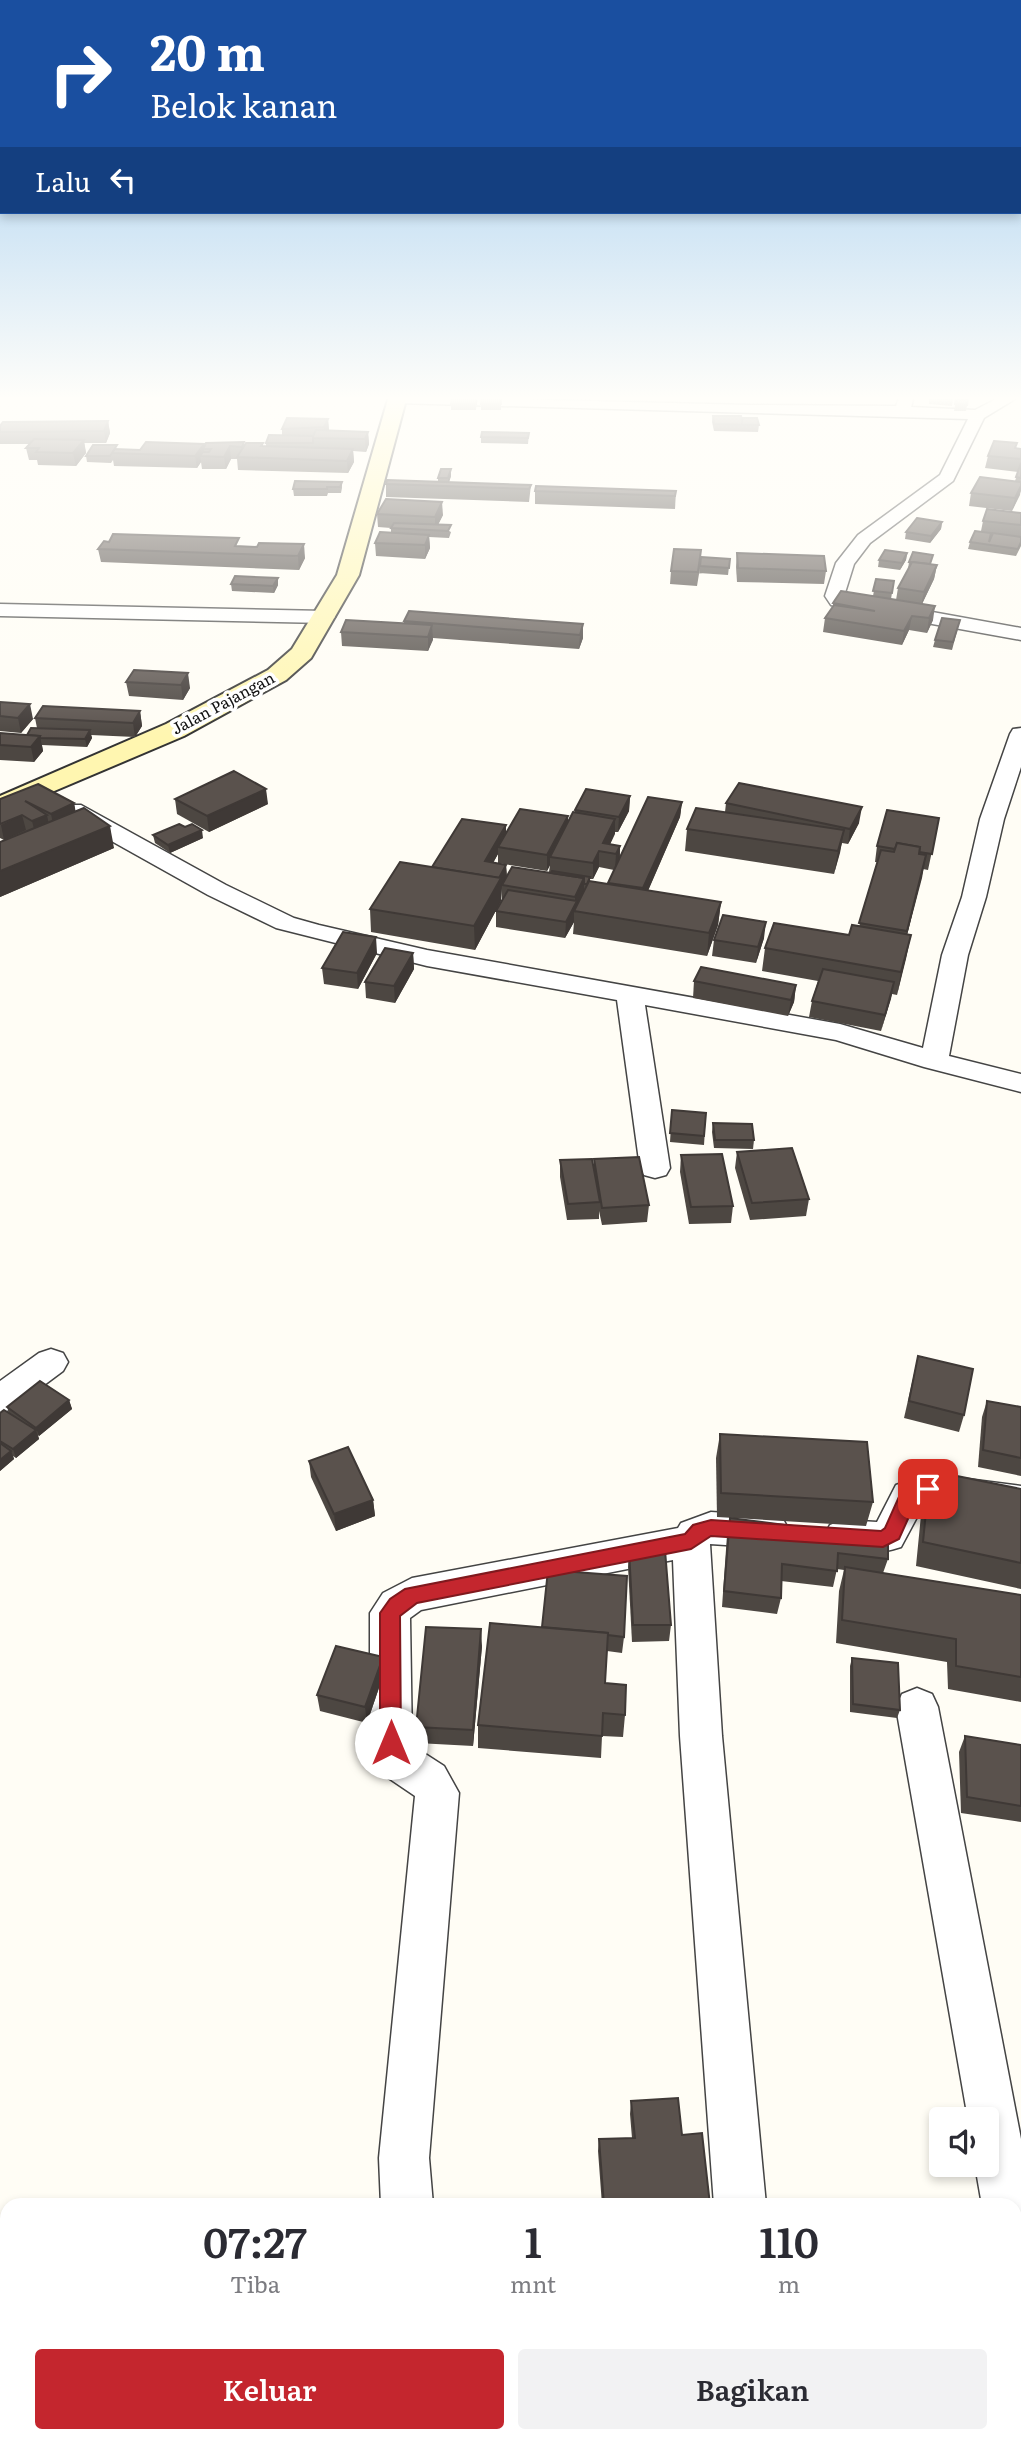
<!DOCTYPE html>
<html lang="id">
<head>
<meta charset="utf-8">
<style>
  :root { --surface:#fff; --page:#f2f2f3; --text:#2b2b33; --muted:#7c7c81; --accent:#c4262e }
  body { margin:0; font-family:Literata,serif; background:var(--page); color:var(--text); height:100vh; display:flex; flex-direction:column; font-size:26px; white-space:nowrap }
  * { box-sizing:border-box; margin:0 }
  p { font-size:23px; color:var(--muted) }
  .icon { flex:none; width:38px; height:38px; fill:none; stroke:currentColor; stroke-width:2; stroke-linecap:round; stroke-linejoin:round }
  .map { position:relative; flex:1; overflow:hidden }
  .sheet { position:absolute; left:0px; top:2198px; width:1022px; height:245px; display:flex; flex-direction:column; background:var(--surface); border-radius:21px 21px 0 0; box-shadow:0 4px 10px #0003 }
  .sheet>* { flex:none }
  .top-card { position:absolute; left:0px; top:0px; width:1022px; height:214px; box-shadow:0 4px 10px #0003; background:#1a4fa0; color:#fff; overflow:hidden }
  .tools { position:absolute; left:929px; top:2107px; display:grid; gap:14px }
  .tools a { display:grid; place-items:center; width:70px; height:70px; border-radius:7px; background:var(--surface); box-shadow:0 4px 10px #0003; font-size:35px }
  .pin { position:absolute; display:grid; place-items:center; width:60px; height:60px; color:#fff; margin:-30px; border-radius:14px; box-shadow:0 4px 10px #0006 }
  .me { position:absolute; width:77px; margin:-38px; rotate:0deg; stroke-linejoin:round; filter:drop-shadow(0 0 5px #0008) }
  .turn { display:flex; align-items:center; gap:24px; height:147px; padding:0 35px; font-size:32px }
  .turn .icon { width:91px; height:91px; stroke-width:2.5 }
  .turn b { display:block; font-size:49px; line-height:60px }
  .then { display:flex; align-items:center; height:66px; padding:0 35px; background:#0003; gap:14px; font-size:26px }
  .eta { display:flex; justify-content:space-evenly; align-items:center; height:119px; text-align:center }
  .eta b { font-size:42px; font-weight:600; line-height:49px }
  .action { display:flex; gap:14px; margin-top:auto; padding:14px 35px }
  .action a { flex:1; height:80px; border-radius:7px; background:var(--accent); color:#fff; font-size:28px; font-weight:600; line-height:80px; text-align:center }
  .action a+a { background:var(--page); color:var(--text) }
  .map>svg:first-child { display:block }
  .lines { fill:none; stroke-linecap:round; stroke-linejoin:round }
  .street-casing { stroke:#444; stroke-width:3 }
  .secondary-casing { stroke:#333; stroke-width:4 }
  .street { fill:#fff; fill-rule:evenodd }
  .secondary { fill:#fff6b0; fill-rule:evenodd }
  .wall { fill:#4d4742; fill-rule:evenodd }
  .shaded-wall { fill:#3f3936 }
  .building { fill:#5a524d; stroke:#3f3936; stroke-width:2 }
  .route { fill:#c4262e; stroke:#7f191e; stroke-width:2 }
  .labels { text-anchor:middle; stroke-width:7; stroke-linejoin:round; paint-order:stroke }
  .far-street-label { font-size:16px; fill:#111; stroke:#fff }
</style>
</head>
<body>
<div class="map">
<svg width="1021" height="2443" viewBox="0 0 1021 2443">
  <rect width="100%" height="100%" fill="#fffdf5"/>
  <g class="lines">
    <g class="street-casing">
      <g id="street">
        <path d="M392 396 750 405 896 406 900 396H914L911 407 975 410 1002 396H1020L984 418 953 481 870 543 854 564 844 596 1021 628V640L838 607 831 605 825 596 836 563 858 535 940 475 968 419 397 403 390 399Z"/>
        <path d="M0 604 325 611 335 617 325 623 0 616Z"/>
        <path d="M1021 728V767L1004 819 986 897 968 955 949 1056 1021 1074V1092L924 1067 836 1040 645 1005 670 1168 666 1175 655 1178 644 1175 640 1168 617 1000 427 966 276 928 208 895 65 815 61 810 65 805H81L226 885 294 918 319 925 427 950 840 1024 923 1048 942 955 962 897 980 819 1010 734 1013 729Z"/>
        <path d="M51 1349 63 1353 68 1362 63 1371 12 1409 0 1413V1381L39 1353Z"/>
        <path d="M928 1474 1021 1486V1516L929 1504 923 1506 901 1547C877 1555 854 1556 830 1547L824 1536 830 1525 843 1520 877 1522 896 1485Z"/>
        <path d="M711 1512 771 1516 784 1521 790 1532 784 1543 771 1548 710 1544 722 1736 766 2205H714L680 1736 673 1560 421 1610 410 1618 412 1743 413 1746 444 1766 459 1793 429 2158 433 2205H381L379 2158 415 1796 381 1773 370 1743V1613L383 1593 412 1578 678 1528 681 1523Z"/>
        <path d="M917 1688 932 1694 938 1707 1021 2139V2303L1015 2301V2205H982L975 2165H987V2119H968L896 1707 902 1694Z"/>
        <path d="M414 2436H470L471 2443H415Z"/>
        <path d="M732 2436H788L789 2443H733Z"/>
      </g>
    </g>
    <g class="secondary-casing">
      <g id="secondary">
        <path d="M389 396H407L359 575 311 658 286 680 184 736 0 814V796L166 724 268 670 292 649 337 575Z"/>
        <path d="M7 2409V2436H79L82 2443H0V2414Z"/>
      </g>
    </g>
    <use href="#street" class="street"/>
    <use href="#secondary" class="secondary"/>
  </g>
  <g class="wall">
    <path d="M320 396H365L364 398Z"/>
    <path d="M428 396H441L440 398H428Z"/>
    <path d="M501 396V410H481V404Z"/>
    <path d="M929 396H954L952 406 929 404Z"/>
    <path d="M477 397 476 410H451V404Z"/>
    <path d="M956 400H968L966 411H954Z"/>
    <path d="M713 416 759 425 758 432 714 431 712 422Z"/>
    <path d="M328 419 329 431 368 432 369 444 366 452 353 451 354 462 348 473 238 470 237 459H231L226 469H202L201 462 197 468 114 466 113 460 111 463 87 462 86 456 118 449 140 450 204 447 263 443V447H266V443L282 436V429Z"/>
    <path d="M108 421 110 433 106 443H84L86 453 76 466 38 465 37 460H29L26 448 30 444H0V426Z"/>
    <path d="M529 433 528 444 481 443V437Z"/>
    <path d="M1016 448 1021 449V491L1012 511 969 506 971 493 1015 481 1018 472 985 468 988 456Z"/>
    <path d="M451 469V476L449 482 531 485 529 502 386 497V484L438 482V478Z"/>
    <path d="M342 482V488L341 493H328L327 496H294L293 489Z"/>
    <path d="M535 491H676L675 509 535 504Z"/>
    <path d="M1021 513V546L1016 556 968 549 970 542 981 531 983 521Z"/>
    <path d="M377 514 443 515 438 525 451 532 449 538 429 537 430 548 425 559 376 556 375 543 391 533V528L378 527Z"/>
    <path d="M942 522 941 529 930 543 905 539 906 532Z"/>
    <path d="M240 546 305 558 299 570 101 562 98 549Z"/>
    <path d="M737 553 826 571 824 584 737 582 736 567Z"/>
    <path d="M907 553 906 560 900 570 878 567 879 560Z"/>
    <path d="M701 557 730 559 728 575 699 573 700 568 697 586 670 584 671 571Z"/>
    <path d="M909 562 937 565 934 579 922 604 933 620 927 633 909 630 902 645 823 632 825 618 833 606V603L873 596 876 579 894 581 891 599 896 600 898 588 908 569Z"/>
    <path d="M231 584 278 585 274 593 232 591Z"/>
    <path d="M960 620 952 650 933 647 935 640Z"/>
    <path d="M404 621 583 624V638L579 649 433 638 428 651 342 646 341 632 404 624Z"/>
    <path d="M134 670 190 688 183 700 129 696 126 682Z"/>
    <path d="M0 702 33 719 21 733 0 731Z"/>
    <path d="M140 711 142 726 135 737 91 735 92 738 87 747 42 745 43 751 34 762 0 760V733L27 735 37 728 35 718Z"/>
    <path d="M630 796 629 811 618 832H615L610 844 620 846V858L682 802 680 817 648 891 721 902 718 925 707 956 573 934 574 922 565 938 496 927V911L502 900V888L501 901 475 950 371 932 370 909 432 867 506 834 568 816V823L575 813V810ZM498 854V863L547 871 550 865 549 872 551 873 507 877 506 865 493 863ZM599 867 614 870 608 884 590 881V879H593Z"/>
    <path d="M0 799 74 803 75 811 114 848 0 897V842L4 840 0 838Z"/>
    <path d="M175 799 268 804 209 832 177 814Z"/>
    <path d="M726 803 859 823 848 844 842 843 834 874 685 851 687 829 725 812Z"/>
    <path d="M939 818 928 870 923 869 907 935H911L897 995 892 994 881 1031 809 1017 812 1001 818 981 762 971 765 948 849 935 859 927 877 862H875L877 846Z"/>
    <path d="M153 835 203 838 170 853 155 843Z"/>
    <path d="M764 938 756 963 712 956 714 940Z"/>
    <path d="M377 953 358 989 324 984 322 968Z"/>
    <path d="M413 953 414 969 395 1003 366 998 365 982Z"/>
    <path d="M694 981 796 985 794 1002 788 1016 693 998Z"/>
    <path d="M672 1110 706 1113 704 1145 670 1142Z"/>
    <path d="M713 1123 754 1140 753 1149 714 1148 712 1132Z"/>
    <path d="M737 1152 809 1199 806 1216 750 1220 735 1168Z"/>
    <path d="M681 1155 733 1206 731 1223 689 1224 680 1172Z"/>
    <path d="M594 1159 649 1205 647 1222 602 1225 599 1211V1219L567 1220 560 1177V1160L594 1168Z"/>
    <path d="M918 1356 964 1415 959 1432 904 1418Z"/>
    <path d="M69 1400 72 1409 39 1436 38 1435 39 1439 16 1458 13 1456 14 1459 0 1471V1413H9L7 1407Z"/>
    <path d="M987 1401 1021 1407V1476L978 1467 982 1417Z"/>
    <path d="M720 1434 873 1502 866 1526 717 1517 716 1458Z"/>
    <path d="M309 1461 373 1500 375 1516 336 1531 311 1477Z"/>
    <path d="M952 1475 1021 1489V1589L916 1566 921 1515 928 1491 946 1495Z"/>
    <path d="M730 1518 888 1559 883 1573 1021 1595V1702L948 1689 947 1662 836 1643 839 1591 844 1570 837 1569 833 1587 781 1581V1598L777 1614 722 1607 727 1535Z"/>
    <path d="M629 1550 671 1625 669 1641 632 1642 628 1567Z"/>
    <path d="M490 1623 624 1637 622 1653 607 1651 605 1683 625 1715 623 1737 602 1736 601 1758 478 1748V1725Z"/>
    <path d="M482 1646 473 1746 417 1743 416 1727Z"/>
    <path d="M852 1658 900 1710 897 1718 850 1712V1666Z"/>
    <path d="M384 1673 367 1723 320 1711 317 1695Z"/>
    <path d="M965 1736 1021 1745V1822L961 1813 959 1752Z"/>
    <path d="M631 2101 682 2135 710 2205H602L598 2151 599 2139 632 2138 630 2114Z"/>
    <rect x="1015" y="2315" width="6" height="113"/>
  </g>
  <g class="shaded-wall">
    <path d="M328 419 329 431 325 439 324 427Z"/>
    <path d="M108 421 110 433 106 443 104 431Z"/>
    <path d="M368 432 369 444 366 452 365 439Z"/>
    <path d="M84 440 86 453 76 466 73 453Z"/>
    <path d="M204 444V456H200L201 462 197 468 195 456Z"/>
    <path d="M230 446 231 459 226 469 224 457Z"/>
    <path d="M353 449 354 462 348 473 347 461Z"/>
    <path d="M451 469V476L448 485V478Z"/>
    <path d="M1021 486 1020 495 1012 511 1015 498Z"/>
    <path d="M442 502 443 515 435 530V517Z"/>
    <path d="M942 522 941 529 930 543 931 536Z"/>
    <path d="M429 535 430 548 425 559V545Z"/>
    <path d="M304 544 305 558 299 570 298 556Z"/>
    <path d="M907 553 906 560 900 570 902 563Z"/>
    <path d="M937 565 934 579 921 606 924 592Z"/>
    <path d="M278 578V585L274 593 273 586Z"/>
    <path d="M935 606 933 620 927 633 929 618Z"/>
    <path d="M912 616 909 630 902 645 904 631Z"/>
    <path d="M583 624V638L579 649 580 635Z"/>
    <path d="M432 625 433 640 428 651V637Z"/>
    <path d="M188 673 190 688 183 700 181 685Z"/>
    <path d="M30 704 33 719 21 733 18 718Z"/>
    <path d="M140 711 142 726 135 737 133 723Z"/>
    <path d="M90 730 92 738 87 747 85 739Z"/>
    <path d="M40 736 43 751 34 762 31 747Z"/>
    <path d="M266 789 268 804 209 832 207 816Z"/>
    <path d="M630 796 629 811 618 832 619 817Z"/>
    <path d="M682 802 680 817 642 904 643 888Z"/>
    <path d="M74 803 77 818 54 829 51 814Z"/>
    <path d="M862 807 859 823 848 844 850 829Z"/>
    <path d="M22 815 26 830 4 840 1 825Z"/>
    <path d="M47 815 50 830 36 837 32 821Z"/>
    <path d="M568 816V831L550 857V865L547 871V855Z"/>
    <path d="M615 819V834L606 853 603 843Z"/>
    <path d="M506 825V841L498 847V854L485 877V861Z"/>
    <path d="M110 826 114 848 0 897V871Z"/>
    <path d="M202 830 203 838 170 853 168 845Z"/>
    <path d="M844 830 840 853 834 874 838 851Z"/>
    <path d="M620 846 619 861 615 870 616 854Z"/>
    <path d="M599 851V867L593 879V863Z"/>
    <path d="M926 855 922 878 902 954 907 931Z"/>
    <path d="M506 865 507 880 502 885 501 901 475 950 474 926Z"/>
    <path d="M584 878V894L575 913 574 911V922L565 938 566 922 575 904V897Z"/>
    <path d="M721 902 718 925 707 956 709 933Z"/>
    <path d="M766 922 764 938 756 963 758 947Z"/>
    <path d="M911 935 906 959 897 995 901 972Z"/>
    <path d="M376 937 377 953 358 989 357 973Z"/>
    <path d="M413 953 414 969 395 1003 394 986Z"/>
    <path d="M894 982 891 999 881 1031 885 1015Z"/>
    <path d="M796 985 794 1002 788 1016 791 1000Z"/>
    <path d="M69 1400 72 1409 39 1436 36 1428Z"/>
    <path d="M36 1430 39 1439 16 1458 13 1449Z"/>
    <path d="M11 1451 14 1459 0 1471V1460Z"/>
    <path d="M373 1500 375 1516 336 1531 334 1514Z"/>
    <path d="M481 1629 482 1646 473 1746V1730Z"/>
    <path d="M383 1657 384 1673 367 1723 365 1707Z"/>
  </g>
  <g class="building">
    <path d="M452 396 477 397 476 404H451Z"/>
    <path d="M482 396H501V404H481Z"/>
    <path d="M956 400H968L967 405 955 404Z"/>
    <path d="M713 416H741L742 421 743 418H757L759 425 714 424Z"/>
    <path d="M287 418 328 419 324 427 282 429Z"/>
    <path d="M108 421 104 431 0 432V426L3 422Z"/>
    <path d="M316 430 368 432 365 439 312 438Z"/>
    <path d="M482 432 529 433 528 438 481 437Z"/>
    <path d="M269 435 313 436V443H266Z"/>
    <path d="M34 439 84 440 73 453 36 452 39 448H26Z"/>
    <path d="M994 441 1017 443 1015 448 1021 449V459L988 456Z"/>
    <path d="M146 442 204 444 195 456 112 453 115 449 140 450Z"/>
    <path d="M244 442 242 447 230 446 224 457 200 456 203 452H209L211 449H203L206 443Z"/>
    <path d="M246 443H263L261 446 353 449 347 461 237 457Z"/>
    <path d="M93 445H117L110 456H86Z"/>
    <path d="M1021 463V478L1016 477Z"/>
    <path d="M441 469H451L448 478H438Z"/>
    <path d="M980 477 1021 482V486L1015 498 971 493Z"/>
    <path d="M387 480 531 485 529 489 386 484Z"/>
    <path d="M295 481 342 482 340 487H327V489H293Z"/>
    <path d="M536 486 676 491 675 496 535 491Z"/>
    <path d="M386 499 442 502 435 517 377 514Z"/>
    <path d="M987 509 1021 513V525L983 521Z"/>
    <path d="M917 518 942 522 931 536 906 532Z"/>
    <path d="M394 523 451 525 448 531 391 528Z"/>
    <path d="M975 531 991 533 989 542 993 533 1021 537V542L1018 549 970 542Z"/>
    <path d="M380 532 429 535 425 545 375 543Z"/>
    <path d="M113 534 239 538 235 546 257 547 259 543 304 544 298 556 98 549 104 541 109 542Z"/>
    <path d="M674 549 701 550 698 572 671 571Z"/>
    <path d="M885 550 907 553 902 563 879 560Z"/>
    <path d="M913 552 933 555 930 564 912 562H909Z"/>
    <path d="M737 553 824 556 826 571 738 568Z"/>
    <path d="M701 557 730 559 729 568 700 566Z"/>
    <path d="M912 562 937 565 924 592 898 588Z"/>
    <path d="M235 576 278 578 273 586 231 584Z"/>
    <path d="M876 579 894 581 892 593 873 591Z"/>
    <path d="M841 591 935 606 929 618 912 616 904 631 825 618 834 605 875 611 833 603Z"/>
    <path d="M409 611 583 624 580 635 404 621Z"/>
    <path d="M942 618 960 620 953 642 935 640Z"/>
    <path d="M346 620 432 625 428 637 341 632Z"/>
    <path d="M134 670 188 673 181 685 126 682Z"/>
    <path d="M0 702 30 704 18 718 0 716Z"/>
    <path d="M43 706 140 711 133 723 35 718Z"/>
    <path d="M31 728 90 730 85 739 40 738V736L27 735Z"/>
    <path d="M0 733 40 736 31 747 0 745Z"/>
    <path d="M234 771 266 789 207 816 175 799Z"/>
    <path d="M739 783 862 807 850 829 726 803Z"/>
    <path d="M38 784 74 803 51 814 25 801 47 815 32 821 22 815 0 824V799Z"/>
    <path d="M586 789 630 796 619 817 575 810Z"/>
    <path d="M648 797 682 802 643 888 608 883Z"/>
    <path d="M84 808 110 826 0 871V842Z"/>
    <path d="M696 808 844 830 838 851 687 829Z"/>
    <path d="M520 809 568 816 547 855 498 847Z"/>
    <path d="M887 810 939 818 932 854 919 852 920 847 897 843 895 849 877 846Z"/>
    <path d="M573 812 615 819 603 843 620 846 616 854 599 851 593 863 550 857Z"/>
    <path d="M462 819 506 825 485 861 506 865 499 878 432 867Z"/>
    <path d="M179 824 185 827 192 824 202 830 168 845 153 835Z"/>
    <path d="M897 843 920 847 919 854 926 855 907 931 859 923 881 850 894 852Z"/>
    <path d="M400 862 501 878 474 926 370 909Z"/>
    <path d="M512 867 584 878 575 897 502 885Z"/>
    <path d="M552 871 590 877 587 884H584V878L551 873Z"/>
    <path d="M589 881 721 902 709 933 574 911Z"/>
    <path d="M508 890 577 901 566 922 496 911Z"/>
    <path d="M723 915 766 922 758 947 714 940Z"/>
    <path d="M774 923 849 935 852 925 911 935 901 972 765 948Z"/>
    <path d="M343 932 376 937 357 973 322 968Z"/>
    <path d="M385 948 413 953 394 986 365 982Z"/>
    <path d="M701 967 796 985 791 1000 694 981Z"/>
    <path d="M823 969 894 982 885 1015 812 1001Z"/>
    <path d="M672 1110 706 1113 704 1136 670 1133Z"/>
    <path d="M713 1123 752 1124 754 1140H715Z"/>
    <path d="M792 1148 809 1199 752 1203 737 1152Z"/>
    <path d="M722 1154 733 1206 691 1207 681 1155Z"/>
    <path d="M639 1157 649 1205 602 1208 594 1159Z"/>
    <path d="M592 1159 600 1202 568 1204 560 1160Z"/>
    <path d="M918 1356 973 1369 964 1415 909 1401Z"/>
    <path d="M40 1381 69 1400 36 1428 7 1407Z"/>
    <path d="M987 1401 1021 1407V1458L983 1450Z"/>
    <path d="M4 1410 36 1430 13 1449 0 1441V1413Z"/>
    <path d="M720 1434 867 1442 873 1502 721 1493Z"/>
    <path d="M0 1443 11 1451 0 1460Z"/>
    <path d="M348 1447 373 1500 334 1514 309 1461Z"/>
    <path d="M952 1475 1021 1489V1563L923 1542 928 1491 950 1496Z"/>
    <path d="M730 1518 888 1538V1559L838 1553 837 1571 782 1564 781 1598 724 1591Z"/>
    <path d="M629 1550H665L671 1625H633Z"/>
    <path d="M845 1567 1021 1595V1677L956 1666V1639L842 1620Z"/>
    <path d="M548 1570 627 1576 624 1637 608 1635V1633L542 1627Z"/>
    <path d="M490 1623 608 1633 605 1683 626 1685 625 1715 603 1713 602 1736 478 1725Z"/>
    <path d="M426 1627 481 1629 473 1730 416 1727Z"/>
    <path d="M336 1646 383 1657 365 1707 317 1695Z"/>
    <path d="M852 1658 898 1663 900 1710 853 1704Z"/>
    <path d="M965 1736 1021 1745V1806L967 1797Z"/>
    <path d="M678 2098 682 2135 702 2133 710 2205H604L599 2139 635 2138 631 2101Z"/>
    <path d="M586 2203V2205H549Z"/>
    <rect x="1015" y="2315" width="6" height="104"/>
  </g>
  <linearGradient id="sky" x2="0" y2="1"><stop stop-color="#95c6ee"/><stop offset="0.54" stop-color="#fffefa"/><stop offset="1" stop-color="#fffefa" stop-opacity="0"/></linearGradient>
  <rect width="1021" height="738" fill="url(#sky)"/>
  <path class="route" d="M928 1481 934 1484 937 1489 934 1494 916 1501 899 1539 883 1547 711 1536 691 1549 417 1603 400 1616 401 1743 398 1750 391 1753 383 1750 380 1743V1613L390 1599 405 1589 685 1534 693 1525 711 1520 881 1531 885 1528 902 1490Z"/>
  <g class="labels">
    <g class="far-street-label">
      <text transform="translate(223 703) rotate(-28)" y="6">Jalan Pajangan</text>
    </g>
  </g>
</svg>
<div class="tools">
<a><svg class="icon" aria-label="sound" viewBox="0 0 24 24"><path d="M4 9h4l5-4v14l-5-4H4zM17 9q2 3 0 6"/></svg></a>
</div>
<div class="pin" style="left:928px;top:1489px;background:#d93025"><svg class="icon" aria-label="arrive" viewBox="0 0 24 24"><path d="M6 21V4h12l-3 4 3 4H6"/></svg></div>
<svg class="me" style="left:391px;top:1743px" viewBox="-20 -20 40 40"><circle r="19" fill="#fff"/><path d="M0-13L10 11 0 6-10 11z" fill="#c4262e"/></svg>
<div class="top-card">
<div class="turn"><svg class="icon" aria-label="right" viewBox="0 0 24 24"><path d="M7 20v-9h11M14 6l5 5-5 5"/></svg><div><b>20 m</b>Belok kanan</div></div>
<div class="then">Lalu<svg class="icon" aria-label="left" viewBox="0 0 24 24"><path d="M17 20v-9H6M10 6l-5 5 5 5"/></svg></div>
</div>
<section class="sheet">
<div class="eta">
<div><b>07:27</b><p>Tiba</p></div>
<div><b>1</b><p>mnt</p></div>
<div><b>110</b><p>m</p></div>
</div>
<div class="action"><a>Keluar</a><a>Bagikan</a></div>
</section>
</div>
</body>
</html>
